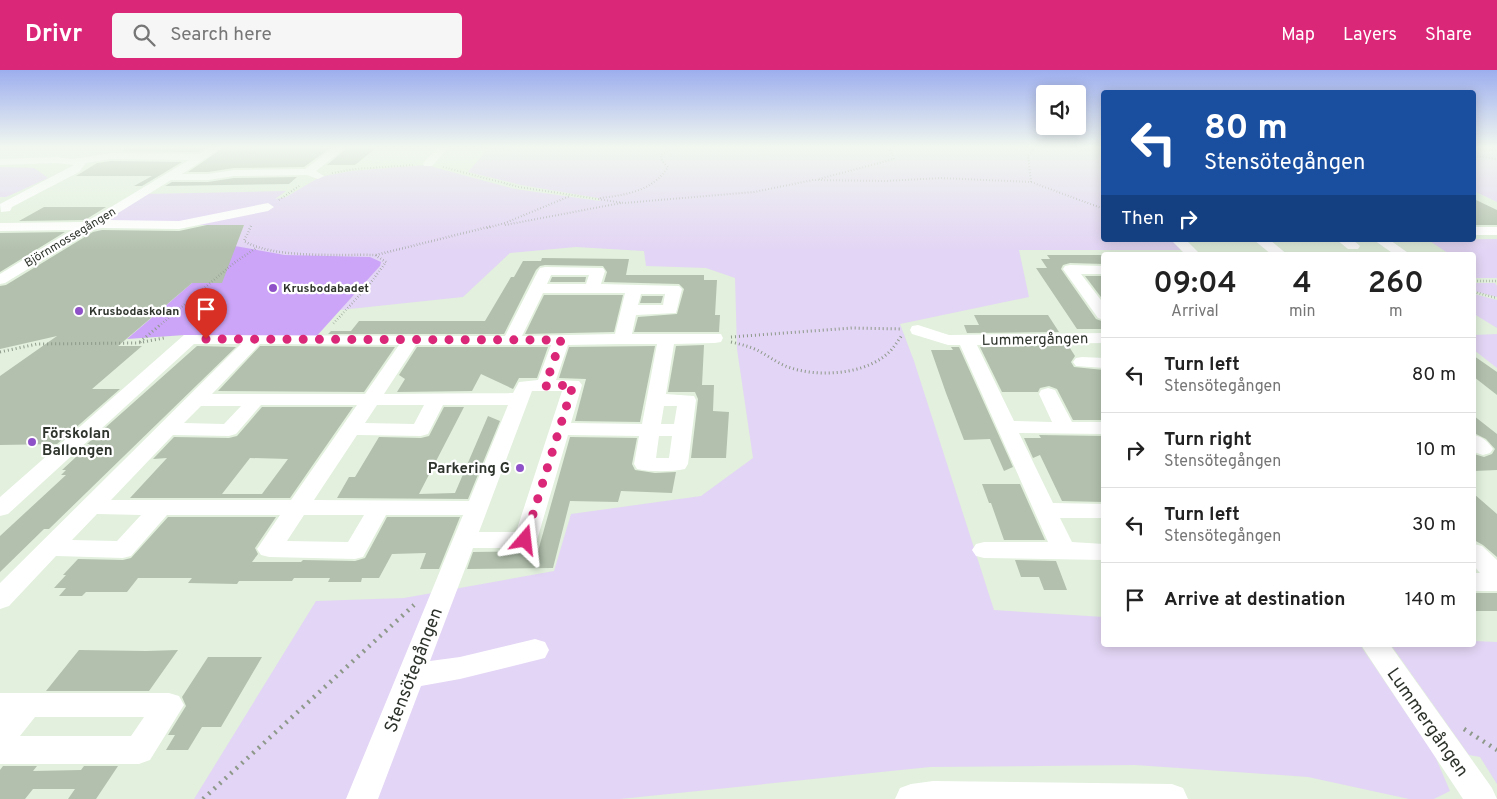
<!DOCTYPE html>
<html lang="en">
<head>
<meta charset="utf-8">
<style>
  :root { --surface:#fff; --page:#f6f6f6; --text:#222; --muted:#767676; --line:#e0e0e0; --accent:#db2777 }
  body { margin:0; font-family:Overpass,sans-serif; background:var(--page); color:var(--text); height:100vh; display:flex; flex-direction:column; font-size:19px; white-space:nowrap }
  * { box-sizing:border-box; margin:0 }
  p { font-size:16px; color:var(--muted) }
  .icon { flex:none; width:28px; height:28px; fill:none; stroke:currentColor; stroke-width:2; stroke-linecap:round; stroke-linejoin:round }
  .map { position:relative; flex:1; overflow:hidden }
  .drawer { position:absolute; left:1101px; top:182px; width:375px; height:395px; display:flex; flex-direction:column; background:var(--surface); border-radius:5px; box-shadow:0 2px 12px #0003 }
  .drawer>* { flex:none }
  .hud { position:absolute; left:1101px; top:20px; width:375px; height:152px; border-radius:5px; box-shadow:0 2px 12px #0003; background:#1a4fa0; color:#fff; overflow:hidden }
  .fabs { position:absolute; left:1036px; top:15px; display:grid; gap:10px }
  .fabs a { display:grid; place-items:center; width:50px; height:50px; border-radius:5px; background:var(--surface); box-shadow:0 2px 12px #0003; font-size:25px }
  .pin { position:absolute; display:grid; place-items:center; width:42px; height:42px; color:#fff; margin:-51px -21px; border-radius:50% 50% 50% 0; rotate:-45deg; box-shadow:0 0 5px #0007 }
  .pin .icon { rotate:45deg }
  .me { position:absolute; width:55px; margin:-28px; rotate:17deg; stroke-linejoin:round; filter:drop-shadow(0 0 4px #0008) }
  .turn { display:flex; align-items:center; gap:18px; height:105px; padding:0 20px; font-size:22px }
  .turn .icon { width:65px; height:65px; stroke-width:2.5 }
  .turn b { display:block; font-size:35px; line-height:42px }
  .then { display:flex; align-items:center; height:48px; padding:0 20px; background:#0003; gap:10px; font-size:19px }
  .eta { display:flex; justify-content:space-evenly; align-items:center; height:85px; text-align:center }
  .eta b { font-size:30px; font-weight:600; line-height:35px }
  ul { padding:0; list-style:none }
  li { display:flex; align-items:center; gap:15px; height:75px; padding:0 20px; border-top:1px solid var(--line) }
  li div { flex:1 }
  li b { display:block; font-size:19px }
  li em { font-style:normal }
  header { display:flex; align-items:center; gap:30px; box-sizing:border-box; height:70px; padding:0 25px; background:var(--accent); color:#fff }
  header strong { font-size:24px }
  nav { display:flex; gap:28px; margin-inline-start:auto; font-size:18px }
  .search { width:350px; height:45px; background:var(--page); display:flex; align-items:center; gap:12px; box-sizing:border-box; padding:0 18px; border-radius:5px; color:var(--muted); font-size:19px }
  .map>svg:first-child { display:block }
  .green { fill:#e3d5f5 }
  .water { fill:#cca5f8 }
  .building { fill:#b2c0ad; fill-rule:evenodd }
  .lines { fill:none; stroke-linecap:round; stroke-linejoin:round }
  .path-far3 { stroke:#8e998b; stroke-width:2; stroke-dasharray:0.5 2.5; stroke-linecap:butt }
  .path-far2 { stroke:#8e998b; stroke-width:2.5; stroke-dasharray:0.5 2.5; stroke-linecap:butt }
  .path-far1 { stroke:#8e998b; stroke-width:3; stroke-dasharray:1 3; stroke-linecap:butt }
  .path { stroke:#8e998b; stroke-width:4.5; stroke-dasharray:2 5.5; stroke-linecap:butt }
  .minor { fill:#fff; fill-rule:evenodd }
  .route { stroke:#db2777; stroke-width:9; stroke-dasharray:0 16.2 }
  .poi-dot { fill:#8f51c7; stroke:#fff; stroke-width:2 }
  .labels { text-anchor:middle; stroke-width:4.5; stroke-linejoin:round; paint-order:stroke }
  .far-street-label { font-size:12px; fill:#2e342c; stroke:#fff }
  .far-poi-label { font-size:12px; font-weight:bold; fill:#2e342c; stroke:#fff; text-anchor:start }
  .street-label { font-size:15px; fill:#2e342c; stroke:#fff }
  .poi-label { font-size:15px; font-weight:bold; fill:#2e342c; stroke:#fff; text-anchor:start }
  .near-street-label { font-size:18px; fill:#2e342c; stroke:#fff }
</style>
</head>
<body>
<header>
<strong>Drivr</strong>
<div class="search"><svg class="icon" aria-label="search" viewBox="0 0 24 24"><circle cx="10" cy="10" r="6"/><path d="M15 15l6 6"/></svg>Search here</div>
<nav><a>Map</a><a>Layers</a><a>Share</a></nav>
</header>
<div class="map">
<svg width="1497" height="729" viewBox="0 0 1497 729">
  <rect width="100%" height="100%" fill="#e2f0dd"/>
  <g class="green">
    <path d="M489 78H1104V170H1172L1181 180H1019L1029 227 900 254 914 291 994 540 1104 547V575H1360L1435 686 1450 721 1434 729H1409L1308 707 1135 695 930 697 620 729H194L316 531 404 528 554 501 571 444 701 426 753 388 737 279 735 208 706 198 646 196 644 181 576 177 510 183 463 227 340 240 380 196 252 181 235 176 244 155H191L183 153 108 151 106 150 143 124 286 121 275 129 286 127 320 107 351 101 426 95 515 119 600 131 598 128 521 115 468 102Z"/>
    <path d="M1474 81H1497V132L1474 121Z"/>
    <path d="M0 97 34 98 48 108 6 127H0Z"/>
    <path d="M1497 169V208H1474V185H1451L1428 170Z"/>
    <path d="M1474 213H1495L1497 216V227L1474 221Z"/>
    <path d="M1474 224 1497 230V258L1474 244Z"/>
    <path d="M1497 264V298L1474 280V265Z"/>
    <path d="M1474 571 1497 572V714L1480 687 1469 685 1391 575H1474Z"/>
  </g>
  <path class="water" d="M235 176 285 185 370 187 381 192 380 196 314 269 185 265 127 269Z"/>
  <g class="building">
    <path d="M127 78H205L198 82 121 81Z"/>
    <path d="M223 78H330L304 97 234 98 208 102H188Z"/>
    <path d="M347 78H376L355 95H327Z"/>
    <path d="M111 91 182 92 142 116H134L152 106H76L97 93Z"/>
    <path d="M297 107 289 114 165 116 172 112H208L234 108Z"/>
    <path d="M1474 129 1497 140V155H1474Z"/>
    <path d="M44 137H106L85 150 19 151Z"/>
    <path d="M207 155H244L222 213H192L118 276H142L92 319H120L57 374 0 375V306L57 266 0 279V216L6 215 93 162 102 160 179 161Z"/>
    <path d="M65 162 0 202V163Z"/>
    <path d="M1047 185H1104V194L1070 193 1063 195 1061 199 1096 249 1104 252V259H1077L1036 198H1047L1041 189H1050Z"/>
    <path d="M542 188 629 189 626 205H704V210H717L715 245H720L719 262H634L638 247 677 244 684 219 679 214 604 212 607 202 603 196 545 195 540 196 536 200 504 264H328L331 261H351L359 251H485L511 207H514L523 191H541Z"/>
    <path d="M1085 206H1104V231Z"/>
    <path d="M552 207H586L585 212H550Z"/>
    <path d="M544 225H623L614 262 525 264Z"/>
    <path d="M642 226H663L661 233H640Z"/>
    <path d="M974 245H1048L1059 262 967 263 964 255H979Z"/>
    <path d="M704 275 702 315H714L713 341 729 342 726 388H691L698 329 695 322H668L676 276Z"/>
    <path d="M1068 275 1075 286 1071 292 1074 297 1104 300V350H1073L1057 319 1049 316 1040 318 1038 322H1002L980 277Z"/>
    <path d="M197 276 236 277 49 459H44L0 502V466L66 405H61L66 400H62L90 374H87Z"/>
    <path d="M260 276H281L395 277 364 322 218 321Z"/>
    <path d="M655 276 640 352 575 351 586 309 559 308 569 277Z"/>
    <path d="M417 277H548L537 308H519L513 319 481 304 472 321 397 322 405 309 399 305Z"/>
    <path d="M951 277H959L1013 397 1004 401 990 369 964 370 946 323 931 280H953Z"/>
    <path d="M1474 286 1497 302V325L1474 307Z"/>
    <path d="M262 337H353L290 428H130L167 388 153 389 174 367 229 368 237 366ZM250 388 288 389 262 424H222Z"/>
    <path d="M444 337H464L419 424 455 423 488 346 500 351 468 429 337 428 349 407H355L379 367 421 368 429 366Z"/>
    <path d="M1474 346 1497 364V400L1474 401V384L1484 387 1492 384 1495 379 1486 369 1474 363Z"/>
    <path d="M1039 365 1104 366V432L1062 431 1040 385 1033 388 1024 368H1041Z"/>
    <path d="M570 367 637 368 632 394 635 400 655 403 676 402 672 423 621 421 618 432 570 431 553 498 467 499 473 482 538 481Z"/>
    <path d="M982 414H1020L1045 470H1004L991 433H989Z"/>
    <path d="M1474 424 1497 444V487L1483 475 1474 470Z"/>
    <path d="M168 447H276L255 478 258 484 252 492H301L303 490 355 491 365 488 387 447H460L439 499H420L426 483 392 484 379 508H362L361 512H328L330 508H294L292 511H239L237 514 188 513 192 508H138L127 522H86L82 526H59L66 518H54L66 505H63L78 489 123 490 131 488Z"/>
    <path d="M1015 490 1056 491 1067 520H1044L1039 507H1021Z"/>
    <rect x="1474" y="523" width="23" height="18"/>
    <path d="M79 580 146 581 178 580 149 621H46Z"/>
    <path d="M208 587H262L221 657H202L188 680H166L175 665H168L186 636 182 627Z"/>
    <path d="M3 696H37L33 701 81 700 84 696H118L96 729H68L75 719H33L25 729H0V700Z"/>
  </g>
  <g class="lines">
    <g class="path-far3">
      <path d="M1474 79 1497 80"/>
      <path d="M1474 86 1497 89"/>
      <path d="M443 97 519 117 624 133 754 122 813 110 886 111 941 108 1031 112 1104 139"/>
      <path d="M332 103 355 99 415 95"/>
      <path d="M819 109 894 89 889 78"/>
      <path d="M1031 112 1028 86 1034 78"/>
      <path d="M600 128C626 125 653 121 668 97L662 91 661 85 673 78"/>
      <path d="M279 130 299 116"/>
      <path d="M505 155 621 133"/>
      <path d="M487 158 505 153 570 126"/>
    </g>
    <g class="path-far2">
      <path d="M251 156 244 171C274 189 339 184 375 185L386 192 369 215 332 255"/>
      <path d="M376 185 492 156"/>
      <path d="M1474 211H1497"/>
      <path d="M1474 222 1497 228"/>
      <path d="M159 256 234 193 256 178"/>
    </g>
    <g class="path-far1">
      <path d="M731 267 852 258 902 259"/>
      <path d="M140 272 160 255"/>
      <path d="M731 272C740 274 748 276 757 280 767 285 777 293 788 297 816 307 857 305 882 288 891 282 896 274 902 265"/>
      <path d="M0 282 37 274 138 273 164 268"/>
    </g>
    <g class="path">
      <path d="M1464 659 1497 680"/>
      <path d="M203 729 414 535"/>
    </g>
    <g class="minor">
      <path d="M209 78H221L182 104H208L234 100 305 99 333 78H345L316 101 324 106 318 109 307 105 234 106 208 110H171L107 150 179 151 268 133 274 137 268 141 179 159 102 158 92 160 5 213 0 214V204L72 160 0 161V153L86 152 189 90 111 89 86 93 79 102 12 137 10 141 1 142 0 134 74 95 56 93 0 95V89L56 87 73 89 111 83 199 84Z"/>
      <path d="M437 78H448L432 96H424L423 94 424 92Z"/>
      <rect x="1474" y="157" width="23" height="8"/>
      <path d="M1171 170H1186L1201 185H1186Z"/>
      <path d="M1254 170H1270L1288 185H1272Z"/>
      <path d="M1337 170H1353L1360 176 1358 179H1348Z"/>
      <path d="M1374 170H1390L1411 185H1395Z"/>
      <path d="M1070 195 1104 196V204H1081L1104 234V250L1098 248 1063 199 1065 196Z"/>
      <path d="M545 197 603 198 605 201 601 214 679 216 682 219 676 243 636 245 632 264H721L723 268 721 272 715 273 674 274 666 324 694 326 696 330 688 394 685 399C671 402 651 402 637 399L634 394 639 366 568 365 537 470 533 476 525 478H473L430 591 460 587 535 569 545 572 549 580 545 588 460 609 421 616 378 729H346L463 445H386L363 487 355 489 269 487 261 485 257 479 280 445H167L131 486 123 488 56 486 9 536 0 539V513L241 274H194L8 444 0 446V427L184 265 505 266 538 201 540 198ZM551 205H589L586 214H547ZM543 223H625L615 264 522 266ZM641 224H665L663 235H638ZM260 274 399 275 365 324H212ZM620 274H657L642 354 571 353 582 315 579 311 556 310 568 275ZM416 275H551L538 310 519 312 513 323 384 324ZM532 321H562L516 462H479ZM261 335H357L291 430H111L173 365 229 366 236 364ZM377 335H424L414 354 365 353ZM443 335H508L469 431 314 430 357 365 421 366 428 364ZM201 336H241L224 354 184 353ZM664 336H677L674 354H661ZM659 366H672L669 388H656ZM97 444 141 445 117 471 72 470ZM304 445H364L348 472 287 471Z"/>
      <path d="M918 255 949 265 1104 263V273L977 275 1014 351 1052 352 1039 324 1041 320 1048 318 1055 320 1072 352H1104V364L1019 363 1053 433 1104 434V448H1060L1072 472 1104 474V490L984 488 976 486 972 480 976 474 984 472H1048L960 275H948L912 264 910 260 912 256Z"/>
      <path d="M1082 287 1104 288V298L1076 296 1073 292 1076 288Z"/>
      <path d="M1474 365C1483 367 1488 372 1493 379L1490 383 1483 385 1474 382Z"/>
      <path d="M1474 474 1482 476 1497 490V521H1474V503H1480L1474 496Z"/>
      <path d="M1361 575H1390L1492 718 1497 729H1463Z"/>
      <path d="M0 623H169L179 626 184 635 150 690 139 694H0ZM35 647H144L131 666H20Z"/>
      <path d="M933 711 1172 714 1183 718 1188 729H895L900 718 911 714Z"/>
    </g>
  </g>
  <linearGradient id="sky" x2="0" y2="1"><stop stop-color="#9daeee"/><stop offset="0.43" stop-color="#f2f8f0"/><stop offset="1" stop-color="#f2f8f0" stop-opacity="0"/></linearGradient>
  <rect width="1497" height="180" fill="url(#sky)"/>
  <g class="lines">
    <path class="route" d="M206 269 561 270 545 316 573 315 525 470"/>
  </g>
  <g class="poi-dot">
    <circle cx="273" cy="218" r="5"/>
    <circle cx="79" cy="241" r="5"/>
    <circle cx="32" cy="372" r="5"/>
    <circle cx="520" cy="398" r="5"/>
  </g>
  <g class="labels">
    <g class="far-street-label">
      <text transform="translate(70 167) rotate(-31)" y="4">Björnmossegången</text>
    </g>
    <g class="far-poi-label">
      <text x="283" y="222">Krusbodabadet</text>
      <text x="89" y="245">Krusbodaskolan</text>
    </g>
    <g class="street-label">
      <text transform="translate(1035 269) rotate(-1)" y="5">Lummergången</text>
    </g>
    <g class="poi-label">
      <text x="42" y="368">Förskolan<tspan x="42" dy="17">Ballongen</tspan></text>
      <text x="510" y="403" text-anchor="end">Parkering G</text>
    </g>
    <g class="near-street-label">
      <text transform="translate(413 600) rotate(-69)" y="6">Stensötegången</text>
      <text transform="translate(1428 652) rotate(55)" y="6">Lummergången</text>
    </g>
  </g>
</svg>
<div class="fabs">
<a><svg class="icon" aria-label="sound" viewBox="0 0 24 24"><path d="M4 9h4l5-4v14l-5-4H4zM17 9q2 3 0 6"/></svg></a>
</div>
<div class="pin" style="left:206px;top:269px;background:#d93025"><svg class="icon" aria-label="arrive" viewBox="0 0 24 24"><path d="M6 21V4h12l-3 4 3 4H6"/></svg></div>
<svg class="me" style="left:525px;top:470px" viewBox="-20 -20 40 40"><path d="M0-17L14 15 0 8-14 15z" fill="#db2777" stroke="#fff" stroke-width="4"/></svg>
<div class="hud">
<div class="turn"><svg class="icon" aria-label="left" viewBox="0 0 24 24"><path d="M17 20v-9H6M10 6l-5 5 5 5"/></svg><div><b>80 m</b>Stensötegången</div></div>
<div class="then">Then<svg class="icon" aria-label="right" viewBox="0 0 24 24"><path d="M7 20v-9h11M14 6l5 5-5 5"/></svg></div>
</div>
<section class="drawer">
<div class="eta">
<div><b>09:04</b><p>Arrival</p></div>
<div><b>4</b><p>min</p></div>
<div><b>260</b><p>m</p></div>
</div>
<ul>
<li><svg class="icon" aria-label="left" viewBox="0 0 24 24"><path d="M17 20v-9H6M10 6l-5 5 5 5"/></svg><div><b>Turn left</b><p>Stensötegången</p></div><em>80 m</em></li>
<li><svg class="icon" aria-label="right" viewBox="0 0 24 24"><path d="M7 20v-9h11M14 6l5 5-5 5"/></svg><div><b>Turn right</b><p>Stensötegången</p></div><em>10 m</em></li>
<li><svg class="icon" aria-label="left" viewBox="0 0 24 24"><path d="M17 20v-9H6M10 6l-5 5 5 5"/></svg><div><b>Turn left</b><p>Stensötegången</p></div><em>30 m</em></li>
<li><svg class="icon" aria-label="arrive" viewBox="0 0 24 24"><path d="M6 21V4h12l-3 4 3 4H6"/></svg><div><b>Arrive at destination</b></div><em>140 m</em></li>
</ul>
</section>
</div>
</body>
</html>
